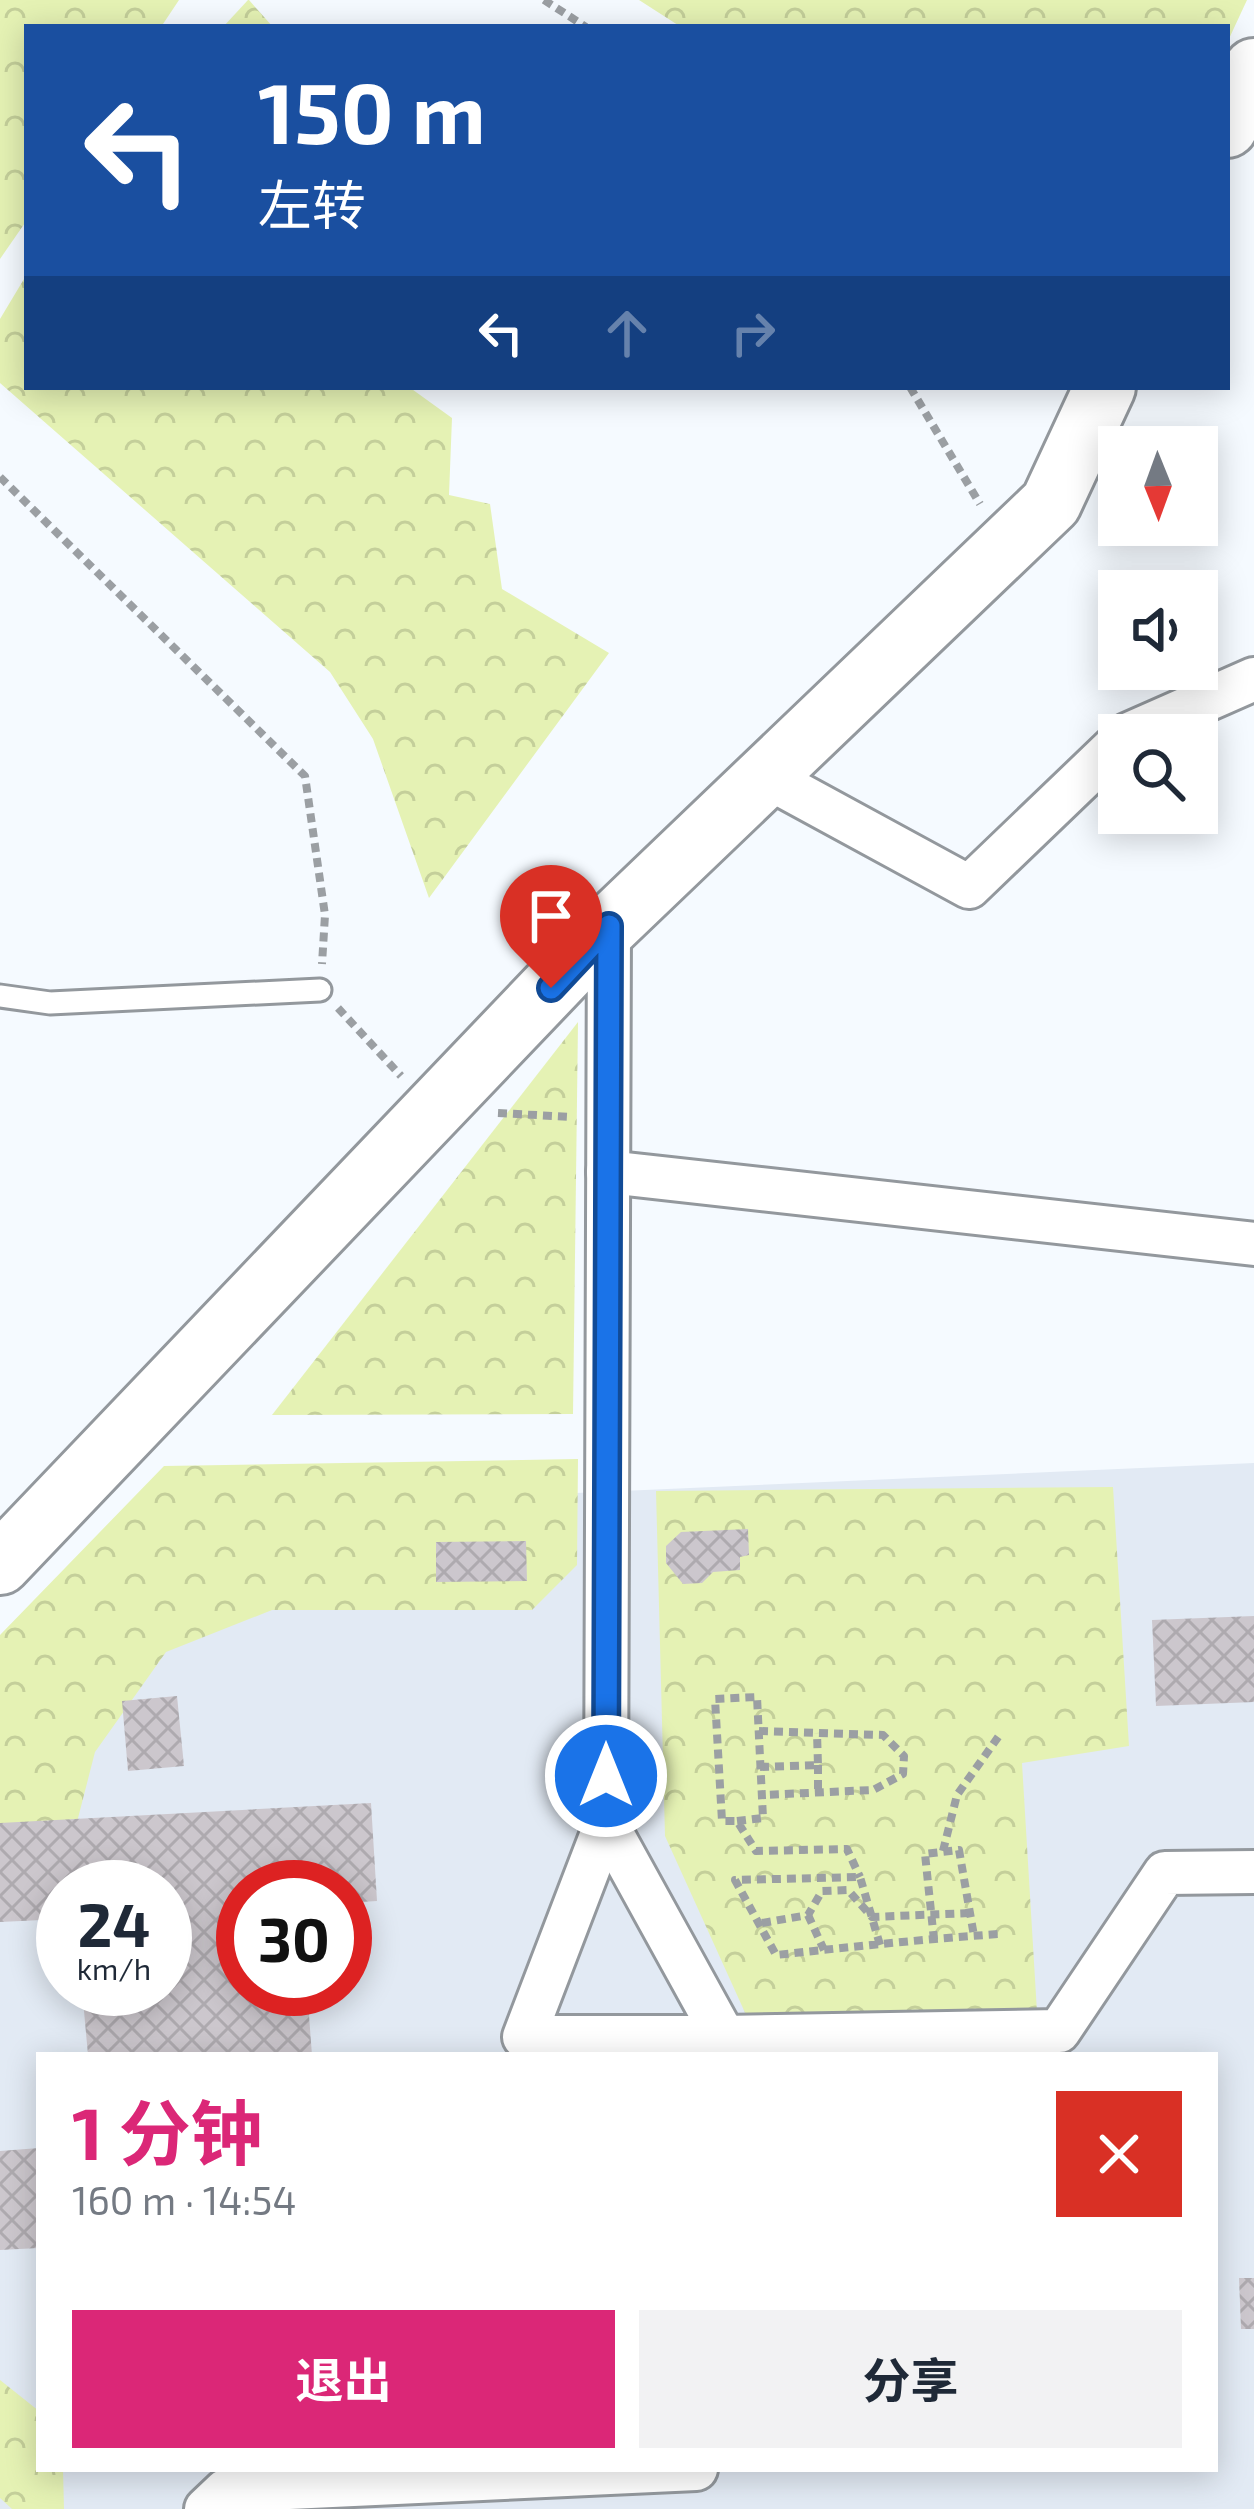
<!DOCTYPE html>
<html lang="zh">
<head>
<meta charset="utf-8">
<style>
  :root { --surface:#fff; --page:#f2f2f3; --text:#1f2937; --muted:#747a83; --accent:#db2777 }
  body { margin:0; font-family:"Exo 2","Noto Sans SC",sans-serif; background:var(--page); color:var(--text); height:100vh; display:flex; flex-direction:column; font-size:45px; white-space:nowrap }
  * { box-sizing:border-box; margin:0 }
  p { font-size:39px; color:var(--muted) }
  .icon { flex:none; width:66px; height:66px; fill:none; stroke:currentColor; stroke-width:2; stroke-linecap:round; stroke-linejoin:round }
  .map { position:relative; flex:1; overflow:hidden }
  .drawer { position:absolute; left:36px; top:2052px; width:1182px; height:420px; display:flex; flex-direction:column; background:var(--surface); border-radius:0px; box-shadow:0 6px 30px #0003 }
  .drawer>* { flex:none }
  .hud { position:absolute; left:24px; top:24px; width:1206px; height:366px; border-radius:0px; box-shadow:0 6px 30px #0003; background:#1a4fa0; color:#fff; overflow:hidden }
  .needle { width:78px; rotate:179deg }
  .controls { position:absolute; left:1098px; top:426px; display:grid; gap:24px }
  .controls a { display:grid; place-items:center; width:120px; height:120px; border-radius:0px; background:var(--surface); box-shadow:0 6px 30px #0003; font-size:60px }
  .speed { position:absolute; left:36px; top:1860px; display:flex; gap:24px; font-size:60px; font-weight:700; text-align:center }
  .speed>* { display:grid; place-content:center; width:156px; height:156px; border-radius:50%; background:var(--surface); box-shadow:0 6px 30px #0003; line-height:1 }
  .speed small { font-size:30px; font-weight:400 }
  .speed .limit { border:18px solid #d22; background:#fff; color:#111 }
  .pin { position:absolute; display:grid; place-items:center; width:102px; height:102px; color:#fff; margin:-123px -51px; border-radius:50% 50% 50% 0; rotate:-45deg; box-shadow:0 0 12px #0007 }
  .pin .icon { rotate:45deg }
  .me { position:absolute; width:132px; margin:-66px; rotate:0deg; stroke-linejoin:round; filter:drop-shadow(0 0 9px #0008) }
  .turn { display:flex; align-items:center; gap:42px; height:252px; padding:0 36px; font-size:54px }
  .turn .icon { width:156px; height:156px; stroke-width:2.5 }
  .turn b { display:block; font-size:84px; line-height:102px }
  .lanes { display:flex; align-items:center; height:114px; padding:0 36px; background:#0003; justify-content:center; gap:60px; direction:ltr }
  .lanes .off { opacity:.35 }
  .round { display:grid; place-items:center; flex:none; width:126px; height:126px; border-radius:0px; background:var(--page) }
  .headline { display:flex; align-items:center; justify-content:space-between; height:204px; padding:0 36px }
  h1 { font-size:72px; font-weight:700; line-height:90px; color:var(--accent) }
  .primary-button { display:flex; gap:24px; margin-top:auto; padding:24px 36px }
  .primary-button a { flex:1; height:138px; border-radius:0px; background:var(--accent); color:#fff; font-size:48px; font-weight:700; line-height:138px; text-align:center }
  .primary-button a+a { background:var(--page); color:var(--text) }
  .map>svg:first-child { display:block }
  .built { fill:#e2eaf4; fill-rule:evenodd }
  .forest { fill:url(#forest-crowns) }
  .building { fill:url(#building-cross-hatch) }
  .lines { fill:none; stroke-linecap:round; stroke-linejoin:round }
  .lane-casing { stroke:#93989d; stroke-width:27 }
  .street-casing { stroke:#93989d; stroke-width:48 }
  .secondary-casing { stroke:#93989d; stroke-width:66 }
  .path { stroke:#9b9fa3; stroke-width:8; stroke-dasharray:9 6; stroke-linecap:butt }
  .lane { stroke:#fff; stroke-width:21 }
  .street { stroke:#fff; stroke-width:42 }
  .secondary { stroke:#fff; stroke-width:60 }
  .route-casing { stroke:#114b97; stroke-width:30 }
  .route { stroke:#1a73e8; stroke-width:21 }
</style>
</head>
<body>
<div class="map">
<svg width="1254" height="2509" viewBox="0 0 1254 2509">
  <defs>
    <pattern id="forest-crowns" width="20" height="18" patternUnits="userSpaceOnUse" patternTransform="scale(3)"><rect width="20" height="18" fill="#e5f2b4"/><path d="M2 6a3 3 0 1 1 6 0M12 15a3 3 0 1 1 6 0" fill="none" stroke="#c4cf9a"/></pattern>
    <pattern id="building-cross-hatch" width="8" height="8" patternUnits="userSpaceOnUse" patternTransform="scale(3)"><rect width="8" height="8" fill="#ccc7cd"/><path d="M0 0l8 8M0 8l8-8" fill="none" stroke="#aeaaaf"/></pattern>
  </defs>
  <rect width="100%" height="100%" fill="#f5faff"/>
  <path class="built" d="M1254 1463V2509H0V1714L191 1510ZM63 1887H165V1989H63ZM243 1887H345V1989H243ZM39 2055H1215V2469H39Z"/>
  <g class="forest">
    <path d="M0 0H179L161 27H27V220L0 259Z"/>
    <path d="M249 0 273 27H223L248 0Z"/>
    <path d="M639 0H1247L1227 43V27H681Z"/>
    <path d="M27 274V387H409L452 418 449 495 490 504 502 589 609 653 429 898 373 739 330 672 0 383V319Z"/>
    <path d="M578 1022 573 1414 272 1415Z"/>
    <path d="M578 1459 577 1565 532 1610H272L166 1652 95 1752 76 1826 0 1892V1635L164 1466Z"/>
    <path d="M1113 1487 1129 1746 1022 1763 1037 2012 747 2017 665 1836 656 1491Z"/>
    <path d="M0 2380 39 2411V2469H63L64 2509H12L0 2498Z"/>
  </g>
  <g class="building">
    <path d="M748 1529 749 1555 740 1557V1570L713 1572 702 1583 683 1584 666 1563V1546L681 1532Z"/>
    <path d="M526 1541 527 1581 436 1582V1542Z"/>
    <path d="M1254 1616V1702L1156 1706 1152 1620Z"/>
    <path d="M177 1696 184 1766 128 1771 122 1701Z"/>
    <path d="M371 1803 377 1901 345 1903V1887H243V1989H307L312 2055H88L82 1989H165V1887H63V1919L0 1922V1823Z"/>
    <path d="M39 2148V2248L0 2250V2151Z"/>
    <path d="M1239 2278H1254V2329H1241Z"/>
  </g>
  <g class="lines">
    <g class="lane-casing">
      <path id="lane" d="M0 996 50 1003 320 990"/>
    </g>
    <g class="street-casing">
      <g id="street">
        <path d="M1127 735 1254 679"/>
        <path d="M765 776 969 887 1119 743"/>
        <path d="M609 926 606 1823 524 2037H724"/>
        <path d="M608 1172 1254 1244"/>
        <path d="M606 1823 724 2037 1059 2031 1165 1873 1254 1872"/>
        <path d="M206 2509 225 2491 696 2469"/>
      </g>
    </g>
    <g class="secondary-casing">
      <g id="secondary">
        <path d="M1227 127 1254 69"/>
        <path d="M0 1564 609 926 1051 503 1105 387"/>
      </g>
    </g>
    <g class="path">
      <path d="M544 0 586 27"/>
      <path d="M910 387 980 504"/>
      <path d="M0 477 305 776 325 915 322 964"/>
      <path d="M338 1008 401 1076"/>
      <path d="M498 1113 572 1117"/>
      <path d="M759 1731 883 1735 904 1756 903 1774 873 1790 762 1795"/>
      <path d="M818 1765V1793"/>
      <path d="M760 1767 818 1765 817 1733"/>
      <path d="M737 1821 763 1818 757 1697 715 1699 722 1821H737L756 1851 847 1849 860 1877"/>
      <path d="M943 1851 957 1795 1001 1733"/>
      <path d="M808 1915 824 1950"/>
      <path d="M762 1923 808 1915 822 1891 848 1890 872 1917 970 1913"/>
      <path d="M934 1940 925 1854 959 1850 974 1936"/>
      <path d="M880 1945 860 1877 735 1880 776 1955C850 1947 925 1939 999 1934"/>
    </g>
    <use href="#lane" class="lane"/>
    <use href="#street" class="street"/>
    <use href="#secondary" class="secondary"/>
  </g>
  <g class="lines">
    <g class="route-casing">
      <path id="route" d="M551 988 609 926 606 1776"/>
    </g>
    <use href="#route" class="route"/>
  </g>
</svg>
<div class="controls">
<a><svg class="needle" viewBox="-14 -14 28 28"><path d="M0-13l5 13h-10z" fill="#e53935"/><path d="M0 13l5-13h-10z" fill="#747a83"/></svg></a>
<a><svg class="icon" aria-label="sound" viewBox="0 0 24 24"><path d="M4 9h4l5-4v14l-5-4H4zM17 9q2 3 0 6"/></svg></a>
<a><svg class="icon" aria-label="search" viewBox="0 0 24 24"><circle cx="10" cy="10" r="6"/><path d="M15 15l6 6"/></svg></a>
</div>
<div class="speed"><div>24<small>km/h</small></div><div class="limit">30</div></div>
<div class="pin" style="left:551px;top:988px;background:#d93025"><svg class="icon" aria-label="arrive" viewBox="0 0 24 24"><path d="M6 21V4h12l-3 4 3 4H6"/></svg></div>
<svg class="me" style="left:606px;top:1776px" viewBox="-20 -20 40 40"><circle r="17" fill="#1a73e8" stroke="#fff" stroke-width="3"/><path d="M0-11L8 9 0 5-8 9z" fill="#fff"/></svg>
<div class="hud">
<div class="turn"><svg class="icon" aria-label="left" viewBox="0 0 24 24"><path d="M17 20v-9H6M10 6l-5 5 5 5"/></svg><div><b>150 m</b>左转</div></div>
<div class="lanes"><svg class="icon" aria-label="left" viewBox="0 0 24 24"><path d="M17 20v-9H6M10 6l-5 5 5 5"/></svg><svg class="icon off" aria-label="ahead" viewBox="0 0 24 24"><path d="M12 20V5M6 11l6-6 6 6"/></svg><svg class="icon off" aria-label="right" viewBox="0 0 24 24"><path d="M7 20v-9h11M14 6l5 5-5 5"/></svg></div>
</div>
<section class="drawer">
<div class="headline"><div><h1>1 分钟</h1><p>160 m · 14:54</p></div><a class="round" style="background:#d93025;color:#fff"><svg class="icon" aria-label="close" viewBox="0 0 24 24"><path d="M6 6l12 12M18 6L6 18"/></svg></a></div>
<div class="primary-button"><a>退出</a><a>分享</a></div>
</section>
</div>
</body>
</html>
